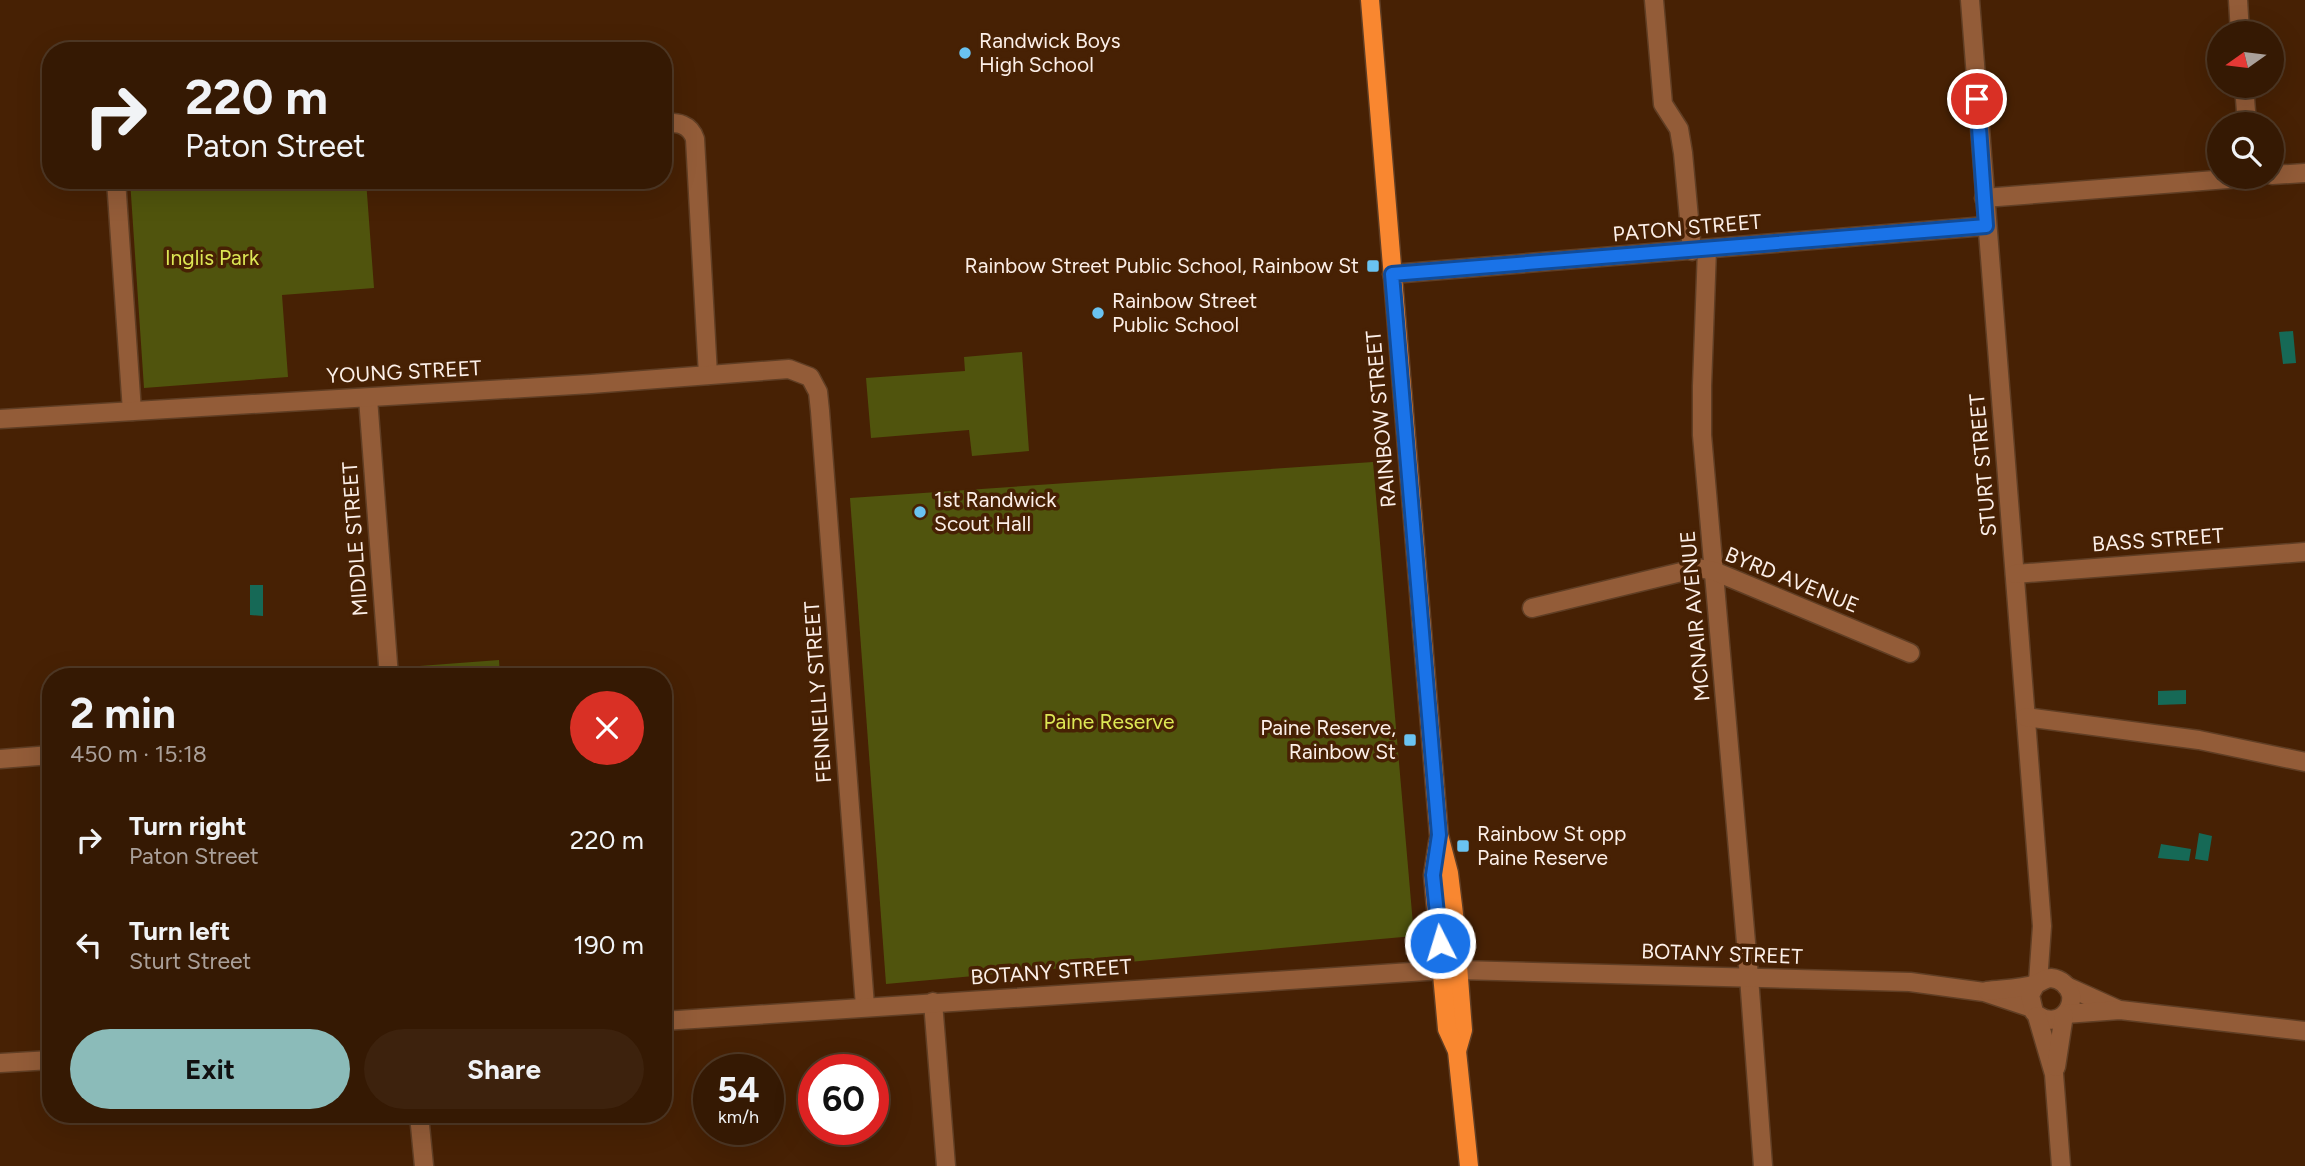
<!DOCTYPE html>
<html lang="en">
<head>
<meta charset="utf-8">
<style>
  :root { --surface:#351903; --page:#3d220d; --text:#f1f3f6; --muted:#aaa09a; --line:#4f3825; --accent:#8bbbb9 }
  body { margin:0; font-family:Figtree,sans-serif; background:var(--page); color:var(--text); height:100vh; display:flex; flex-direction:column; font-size:26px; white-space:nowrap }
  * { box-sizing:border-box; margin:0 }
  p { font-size:23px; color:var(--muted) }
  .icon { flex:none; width:38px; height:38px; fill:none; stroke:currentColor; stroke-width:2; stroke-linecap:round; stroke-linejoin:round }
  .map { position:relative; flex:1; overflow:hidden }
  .drawer { position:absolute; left:42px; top:668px; width:630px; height:455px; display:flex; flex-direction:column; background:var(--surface); border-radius:28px; box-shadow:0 7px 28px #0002,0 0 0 2px var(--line) }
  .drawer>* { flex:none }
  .guide { position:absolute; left:42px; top:42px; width:630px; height:147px; border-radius:28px; box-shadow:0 7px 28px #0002,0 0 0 2px var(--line); background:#351903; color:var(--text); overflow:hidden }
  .needle { width:46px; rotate:256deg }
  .controls { position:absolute; left:2207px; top:21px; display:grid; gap:14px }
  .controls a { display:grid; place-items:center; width:77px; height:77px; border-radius:50%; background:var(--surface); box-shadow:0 7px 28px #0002,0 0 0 2px var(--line); font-size:35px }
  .speed { position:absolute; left:693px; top:1054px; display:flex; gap:14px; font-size:35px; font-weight:700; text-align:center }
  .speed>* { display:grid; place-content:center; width:91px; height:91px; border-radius:50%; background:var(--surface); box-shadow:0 7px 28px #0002,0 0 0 2px var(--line); line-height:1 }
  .speed small { font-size:18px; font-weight:400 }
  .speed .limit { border:10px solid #d22; background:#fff; color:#111 }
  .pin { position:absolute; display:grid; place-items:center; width:60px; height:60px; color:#fff; margin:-30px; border:4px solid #fff; border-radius:50%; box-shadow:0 2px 7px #0007 }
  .me { position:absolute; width:77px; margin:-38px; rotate:355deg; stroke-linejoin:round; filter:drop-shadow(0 0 5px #0008) }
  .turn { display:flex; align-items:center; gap:24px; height:147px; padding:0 28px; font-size:32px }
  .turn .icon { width:91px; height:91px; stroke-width:2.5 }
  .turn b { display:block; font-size:49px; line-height:60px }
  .round { display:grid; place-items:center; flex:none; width:74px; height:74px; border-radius:37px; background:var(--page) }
  .summary { display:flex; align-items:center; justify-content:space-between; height:119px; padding:0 28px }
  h1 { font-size:42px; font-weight:700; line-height:52px }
  .button { display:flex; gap:14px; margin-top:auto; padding:14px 28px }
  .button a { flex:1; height:80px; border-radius:42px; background:var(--accent); color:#111; font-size:28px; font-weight:700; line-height:80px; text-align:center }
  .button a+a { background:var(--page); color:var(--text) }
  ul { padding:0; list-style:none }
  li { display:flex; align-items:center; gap:21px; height:105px; padding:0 28px }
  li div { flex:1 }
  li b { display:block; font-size:26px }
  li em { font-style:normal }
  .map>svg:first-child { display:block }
  .green { fill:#50540d }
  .water { fill:#166956 }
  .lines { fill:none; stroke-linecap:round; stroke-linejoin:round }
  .minor-casing { stroke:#603e24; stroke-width:21 }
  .major-casing { stroke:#603e24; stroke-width:21 }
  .minor { stroke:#935c38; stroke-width:18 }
  .major { stroke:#f98730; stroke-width:18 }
  .route-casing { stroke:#114b97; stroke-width:18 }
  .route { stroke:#1a73e8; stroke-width:12 }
  .poi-dot { fill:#6ac3f1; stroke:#472104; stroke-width:2.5 }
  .labels { text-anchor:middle; stroke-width:7; stroke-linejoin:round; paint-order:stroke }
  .poi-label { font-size:21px; fill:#fcefe8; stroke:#472104; text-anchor:start }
  .street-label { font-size:21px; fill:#fcefe8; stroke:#472104 }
  .park-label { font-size:21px; fill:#dde754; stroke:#472104 }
</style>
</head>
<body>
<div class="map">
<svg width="2305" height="1166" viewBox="0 0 2305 1166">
  <rect width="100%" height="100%" fill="#472104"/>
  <g class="green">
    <path d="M130 180H366L374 288 282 295 288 377 144 388Z"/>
    <path d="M1022 352 1029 451 972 456 969 430 871 438 866 378 965 371 964 357Z"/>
    <path d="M1373 462 1414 936 886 984 850 498Z"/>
    <path d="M499 660 500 677H406V667Z"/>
  </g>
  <g class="water">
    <path d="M2293 331 2296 363 2283 364 2279 332Z"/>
    <path d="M250 585H263V616L250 615Z"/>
    <path d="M2186 690V704L2158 705V691Z"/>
    <path d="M2199 833 2212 836 2208 861 2195 859Z"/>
    <path d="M2161 844 2191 849 2189 861 2158 858Z"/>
  </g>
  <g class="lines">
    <g class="minor-casing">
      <g id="minor">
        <path d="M1654 0 1663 104 1679 129 1683 153 1692 251"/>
        <path d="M1970 0 2042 926 2038 982"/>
        <path d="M2238 0 2240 33"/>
        <path d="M2244 86 2247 124"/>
        <path d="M663 123C678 122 690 124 695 139L708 375"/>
        <path d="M2272 175 2305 173"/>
        <path d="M116 180 132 411"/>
        <path d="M1984 198 2254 177"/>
        <path d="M1707 249 1702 386V435L1749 977 1763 1166"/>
        <path d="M1392 274 1986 226"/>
        <path d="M368 398 389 677"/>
        <path d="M0 419 591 384 789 369 810 377 818 392 820 411 865 1006"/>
        <path d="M2015 574 2305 552"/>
        <path d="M1532 608 1698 568 1714 571 1910 653"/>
        <path d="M2026 717 2199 740 2305 762"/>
        <path d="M0 759 51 755"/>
        <path d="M1458 970 1910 982 1984 992 2032 1008"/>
        <path d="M2066 986 2117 1009"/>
        <path d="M1987 991C2002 989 2022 989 2036 984 2042 982 2045 978 2051 978 2061 979 2069 986 2071 995 2072 1002 2069 1010 2064 1015 2054 1023 2042 1020 2034 1012L2030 995 2036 984"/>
        <path d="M933 1002 946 1166"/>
        <path d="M2065 1014 2120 1010 2305 1031"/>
        <path d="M2037 1016 2054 1074 2061 1166"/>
        <path d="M663 1021 1442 970"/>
        <path d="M0 1063 51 1060"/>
        <path d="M2056 1067 2064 1015"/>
        <path d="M419 1115 424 1166"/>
      </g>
    </g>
    <g class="major-casing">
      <g id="major">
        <path d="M1370 0 1439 835 1449 873 1454 914 1463 1030 1457 1051"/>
        <path d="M1438 842 1433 875 1447 1029 1457 1051 1469 1166"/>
      </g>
    </g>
    <use href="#minor" class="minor"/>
    <use href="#major" class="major"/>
  </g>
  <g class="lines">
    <g class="route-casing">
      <path id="route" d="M1440 943 1433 875 1439 835 1392 274 1986 226 1977 99"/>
    </g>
    <use href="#route" class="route"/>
  </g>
  <g class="poi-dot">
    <circle cx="965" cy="53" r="7"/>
    <rect x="1366" y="259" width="14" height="14" rx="3.5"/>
    <circle cx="1098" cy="313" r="7"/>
    <circle cx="920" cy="512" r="7"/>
    <rect x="1403" y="733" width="14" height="14" rx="3.5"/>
    <rect x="1456" y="839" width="14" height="14" rx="3.5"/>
  </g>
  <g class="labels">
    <g class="poi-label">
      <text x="979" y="48">Randwick Boys<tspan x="979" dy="24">High School</tspan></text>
      <text x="1359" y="273" text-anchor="end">Rainbow Street Public School, Rainbow St</text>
      <text x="1112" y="308">Rainbow Street<tspan x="1112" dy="24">Public School</tspan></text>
      <text x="934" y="507">1st Randwick<tspan x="934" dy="24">Scout Hall</tspan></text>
      <text x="1396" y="735" text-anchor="end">Paine Reserve,<tspan x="1396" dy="24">Rainbow St</tspan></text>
      <text x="1477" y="841">Rainbow St opp<tspan x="1477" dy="24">Paine Reserve</tspan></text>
    </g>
    <g class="street-label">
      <text transform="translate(1687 228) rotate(-5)" y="7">PATON STREET</text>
      <text transform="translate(404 372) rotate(-3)" y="7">YOUNG STREET</text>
      <text transform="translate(1381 419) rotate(-95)" y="7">RAINBOW STREET</text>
      <text transform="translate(1983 465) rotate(-95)" y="7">STURT STREET</text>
      <text transform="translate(355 539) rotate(-94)" y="7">MIDDLE STREET</text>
      <text transform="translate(2158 540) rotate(-4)" y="7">BASS STREET</text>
      <text transform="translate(1792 580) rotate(22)" y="7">BYRD AVENUE</text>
      <text transform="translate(1695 616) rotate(-95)" y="7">MCNAIR AVENUE</text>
      <text transform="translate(818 692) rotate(-94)" y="7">FENNELLY STREET</text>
      <text transform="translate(1722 954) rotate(2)" y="7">BOTANY STREET</text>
      <text transform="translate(1051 972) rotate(-4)" y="7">BOTANY STREET</text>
    </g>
    <g class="park-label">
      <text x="212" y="265">Inglis Park</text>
      <text x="1109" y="729">Paine Reserve</text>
    </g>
  </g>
</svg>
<div class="controls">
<a><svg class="needle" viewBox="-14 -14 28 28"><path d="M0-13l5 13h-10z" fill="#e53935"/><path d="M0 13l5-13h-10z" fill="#aaa09a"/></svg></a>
<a><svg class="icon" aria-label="search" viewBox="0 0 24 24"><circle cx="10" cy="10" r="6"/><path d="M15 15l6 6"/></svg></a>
</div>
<div class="speed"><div>54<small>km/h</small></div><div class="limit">60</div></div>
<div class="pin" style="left:1977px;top:99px;background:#d93025"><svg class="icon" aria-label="arrive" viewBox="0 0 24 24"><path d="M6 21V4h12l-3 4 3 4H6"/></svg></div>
<svg class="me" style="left:1440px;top:943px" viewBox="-20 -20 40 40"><circle r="17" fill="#1a73e8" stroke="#fff" stroke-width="3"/><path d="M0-11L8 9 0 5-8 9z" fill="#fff"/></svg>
<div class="guide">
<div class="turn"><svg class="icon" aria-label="right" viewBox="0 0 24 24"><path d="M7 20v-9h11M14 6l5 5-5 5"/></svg><div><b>220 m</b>Paton Street</div></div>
</div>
<section class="drawer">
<div class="summary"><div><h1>2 min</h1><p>450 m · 15:18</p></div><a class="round" style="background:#d93025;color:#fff"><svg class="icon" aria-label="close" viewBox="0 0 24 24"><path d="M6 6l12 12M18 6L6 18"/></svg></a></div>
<ul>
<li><svg class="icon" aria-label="right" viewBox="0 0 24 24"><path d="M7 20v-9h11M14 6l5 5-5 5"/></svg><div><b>Turn right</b><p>Paton Street</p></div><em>220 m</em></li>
<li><svg class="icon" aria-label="left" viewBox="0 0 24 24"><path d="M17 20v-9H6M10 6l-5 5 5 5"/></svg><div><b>Turn left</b><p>Sturt Street</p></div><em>190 m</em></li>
</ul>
<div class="button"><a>Exit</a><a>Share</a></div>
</section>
</div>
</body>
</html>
